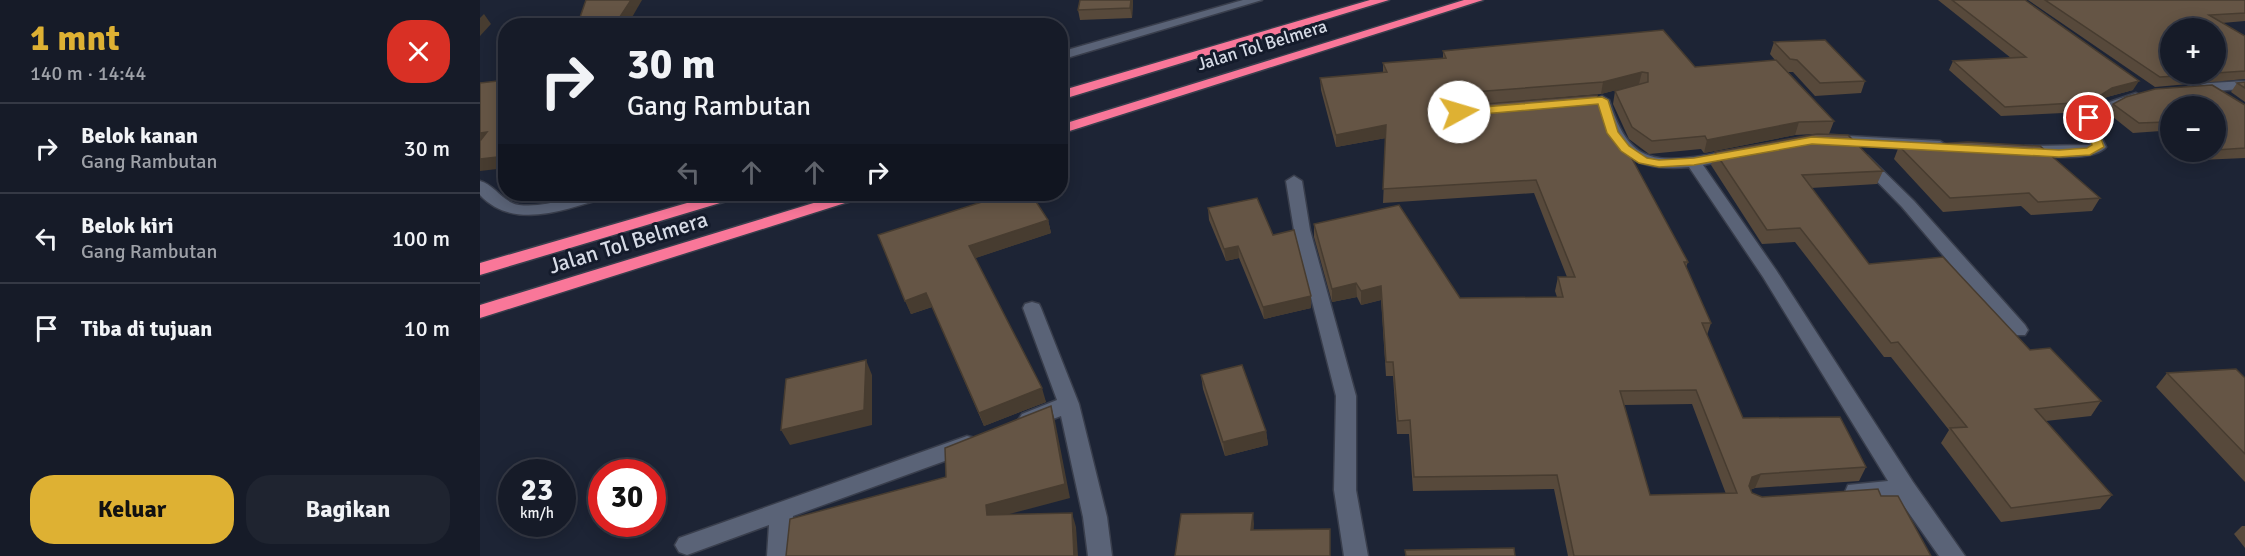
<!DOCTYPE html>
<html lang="id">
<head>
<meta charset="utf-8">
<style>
  :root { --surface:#161b28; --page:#1f2430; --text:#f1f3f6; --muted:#9ea1a8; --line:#353945; --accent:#deb133 }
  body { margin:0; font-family:Signika,sans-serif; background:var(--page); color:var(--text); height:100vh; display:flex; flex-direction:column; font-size:22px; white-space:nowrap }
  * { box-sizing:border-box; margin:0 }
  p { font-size:20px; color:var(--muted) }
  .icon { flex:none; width:33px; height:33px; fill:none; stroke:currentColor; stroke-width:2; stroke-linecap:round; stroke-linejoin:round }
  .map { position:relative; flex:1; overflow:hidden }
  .details { display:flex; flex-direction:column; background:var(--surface); width:480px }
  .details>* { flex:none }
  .guide { position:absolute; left:18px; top:18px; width:570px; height:183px; border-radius:24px; box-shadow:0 3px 15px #0003,0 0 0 2px var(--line); background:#161b28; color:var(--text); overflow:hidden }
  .tools { position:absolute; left:1680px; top:18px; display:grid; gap:12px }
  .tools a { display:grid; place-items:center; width:66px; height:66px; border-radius:50%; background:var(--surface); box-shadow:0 3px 15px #0003,0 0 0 2px var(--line); font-size:30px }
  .speed { position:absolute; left:18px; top:459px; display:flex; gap:12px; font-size:30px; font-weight:700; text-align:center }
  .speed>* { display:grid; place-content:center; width:78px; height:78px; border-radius:50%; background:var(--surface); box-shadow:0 3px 15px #0003,0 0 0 2px var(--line); line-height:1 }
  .speed small { font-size:15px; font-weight:400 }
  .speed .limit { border:9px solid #d22; background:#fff; color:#111 }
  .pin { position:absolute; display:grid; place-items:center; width:51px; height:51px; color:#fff; margin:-26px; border:3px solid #fff; border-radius:50%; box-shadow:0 2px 6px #0007 }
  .me { position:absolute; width:66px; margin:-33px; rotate:84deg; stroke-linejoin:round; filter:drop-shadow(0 0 4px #0008) }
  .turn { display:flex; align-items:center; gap:21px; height:126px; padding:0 30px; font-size:27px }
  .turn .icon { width:78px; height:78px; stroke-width:2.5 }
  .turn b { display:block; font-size:42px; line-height:51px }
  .lanes { display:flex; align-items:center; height:57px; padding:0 30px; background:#0003; justify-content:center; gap:30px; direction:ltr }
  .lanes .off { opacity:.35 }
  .round { display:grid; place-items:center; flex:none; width:63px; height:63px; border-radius:24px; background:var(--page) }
  .head { display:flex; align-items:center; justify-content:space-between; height:102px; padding:0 30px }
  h1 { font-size:36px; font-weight:700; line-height:45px; color:var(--accent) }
  .cta { display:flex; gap:12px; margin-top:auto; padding:12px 30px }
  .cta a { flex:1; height:69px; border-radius:24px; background:var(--accent); color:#111; font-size:24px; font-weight:700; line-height:69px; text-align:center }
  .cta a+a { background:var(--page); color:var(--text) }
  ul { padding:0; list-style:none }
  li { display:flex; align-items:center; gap:18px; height:90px; padding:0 30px; border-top:2px solid var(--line) }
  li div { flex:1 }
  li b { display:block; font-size:22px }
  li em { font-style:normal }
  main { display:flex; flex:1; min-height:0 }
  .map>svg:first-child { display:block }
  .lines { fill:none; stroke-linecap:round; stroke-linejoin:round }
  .street-casing { stroke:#393e4c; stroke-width:3 }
  .highway-casing { stroke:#393e4c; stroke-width:3 }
  .street { fill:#5a6377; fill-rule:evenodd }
  .highway { fill:#f97799; fill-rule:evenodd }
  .wall { fill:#57493b; fill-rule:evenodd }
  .shaded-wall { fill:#473c30 }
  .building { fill:#655545; stroke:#473c30; stroke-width:1.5; fill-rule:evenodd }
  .route { fill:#deb133; stroke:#907321; stroke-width:1.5 }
  .labels { text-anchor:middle; stroke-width:6; stroke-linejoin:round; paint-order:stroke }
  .far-street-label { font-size:18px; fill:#d6dbe6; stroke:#141b2b }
  .street-label { font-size:22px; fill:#d6dbe6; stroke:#141b2b }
</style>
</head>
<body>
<main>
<section class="details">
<div class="head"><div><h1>1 mnt</h1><p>140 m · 14:44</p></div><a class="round" style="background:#d93025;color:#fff"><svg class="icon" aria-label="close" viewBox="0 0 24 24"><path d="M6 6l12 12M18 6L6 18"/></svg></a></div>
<ul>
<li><svg class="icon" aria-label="right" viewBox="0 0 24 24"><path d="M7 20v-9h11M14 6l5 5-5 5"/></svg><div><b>Belok kanan</b><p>Gang Rambutan</p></div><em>30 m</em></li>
<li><svg class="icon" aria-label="left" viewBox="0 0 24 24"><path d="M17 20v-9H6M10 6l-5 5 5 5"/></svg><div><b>Belok kiri</b><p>Gang Rambutan</p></div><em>100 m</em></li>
<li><svg class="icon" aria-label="arrive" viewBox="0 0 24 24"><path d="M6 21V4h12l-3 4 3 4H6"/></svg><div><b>Tiba di tujuan</b></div><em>10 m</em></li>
</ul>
<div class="cta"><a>Keluar</a><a>Bagikan</a></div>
</section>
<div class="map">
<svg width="1765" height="556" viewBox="0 0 1765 556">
  <rect width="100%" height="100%" fill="#1d2435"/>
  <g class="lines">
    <g class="street-casing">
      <g id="street">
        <path d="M763 0H782L580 60V52Z"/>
        <path d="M1765 81V89L1713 92 1706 88 1713 84Z"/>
        <path d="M1656 93 1663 97 1661 100 1618 115 1616 126 1626 147C1613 162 1564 156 1545 156L1537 151 1545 146 1610 145 1602 126 1606 110Z"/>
        <path d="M1122 96 1129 100C1147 158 1169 165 1227 155 1238 153 1252 148 1263 151L1266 154 1263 157 1223 165 1296 270 1433 482 1485 556H1459L1419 499 1376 501 1368 499 1365 492 1368 485 1408 481 1283 277 1209 167C1152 172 1130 153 1115 100Z"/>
        <path d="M1350 135 1460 141 1468 146 1460 151 1345 143 1342 140 1345 137Z"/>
        <path d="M1383 154 1388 156 1434 201 1545 325 1548 330 1545 335H1531L1422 207 1378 162 1375 159 1378 156Z"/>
        <path d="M814 176 822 181 830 230 876 396V490L888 556H864L854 490 856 396 814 230 806 181Z"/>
        <path d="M0 181C15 185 22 202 39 205 71 209 100 190 131 194L129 197C87 208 35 232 0 195Z"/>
        <path d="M552 302 559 304 561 308 599 404 627 517 632 556H608L603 517 581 416 549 428 542 426 538 420 542 414 577 400 543 308 545 304Z"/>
        <path d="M487 436 495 438 498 444 495 450 313 516 311 556H287L289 525 207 555 199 552 195 545 199 538Z"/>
      </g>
    </g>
    <g class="highway-casing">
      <g id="highway">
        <path d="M890 0H909L580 100V91Z"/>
        <path d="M984 0H1003L580 134V125Z"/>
        <path d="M238 194H262L260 197 0 275V263Z"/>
        <path d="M363 194H386L384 197 0 318V305Z"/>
      </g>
    </g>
    <use href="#street" class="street"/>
    <use href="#highway" class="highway"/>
  </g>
  <g class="wall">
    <path d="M653 0 652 18 600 20 598 10Z"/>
    <path d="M1458 0H1545L1653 90 1627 97 1604 112 1521 116 1469 70 1473 61 1531 58Z"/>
    <path d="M1548 0H1765V21L1742 23 1765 36V79L1675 87Z"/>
    <path d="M1294 42 1385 81 1381 93 1335 96 1313 72H1308L1354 121 1349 134H1341L1403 171 1397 184 1331 188 1389 264 1550 350 1621 401 1611 416 1566 421 1632 495 1620 509 1521 522 1461 443 1469 430 1411 357H1404L1315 242 1282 244 1231 165 1235 152 1335 134 1315 135 1224 153 1221 149 1169 154 1149 139 1133 104 1135 91 1161 84H1159L1121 94 980 106 1131 127 1146 144 1145 147 1208 262 1206 267 1231 323 1227 335 1263 418 1386 467 1379 481 1275 488 1270 490 1272 493 1282 497 1401 496 1451 556H1088L1074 489 933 491 929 434H917L913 376H906L901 300 881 305 877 297 852 302 834 237V224L980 298 1077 297 1075 291 1078 277H1087L1054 193 903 203 906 138 856 147 841 90 840 78 903 73V63L963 58V51L1215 67 1295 60 1290 54ZM1212 404 1246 494 1170 495 1144 405Z"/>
    <path d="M1765 82V102L1751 92 1757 83Z"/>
    <path d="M1633 104 1765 105V158L1720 160 1708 152H1736V106H1690V139L1681 131 1653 133 1628 113Z"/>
    <path d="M1419 146 1620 198 1612 211 1551 215 1541 206 1463 212 1414 159Z"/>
    <path d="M728 208 793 235 831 296V308L784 319 759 258 746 261 729 220Z"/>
    <path d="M568 220 571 233 495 258 566 402 504 426 452 307 431 314 398 235Z"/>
    <path d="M1687 373 1765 378V482L1676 387Z"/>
    <path d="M721 375 786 431 788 445 745 456 723 389Z"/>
    <path d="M1762 526H1765V548L1754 534Z"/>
  </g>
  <g class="shaded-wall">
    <path d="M151 0H162L147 26H134Z"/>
    <path d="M651 0H653L652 18 650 8Z"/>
    <path d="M4 14 11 24 0 36V18Z"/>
    <path d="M1162 72 1159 84 1121 94 1123 82Z"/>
    <path d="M1659 81 1653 90 1627 97 1604 112 1610 102 1632 88Z"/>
    <path d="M980 93 979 106 971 100Z"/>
    <path d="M1319 122 1315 135 1224 153 1227 140Z"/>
    <path d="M906 125V138L856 147V135Z"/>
    <path d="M7 132 0 145V133Z"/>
    <path d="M26 156V168L0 171V159Z"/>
    <path d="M568 220 571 233 493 259 489 246Z"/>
    <path d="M758 246 759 258 746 261 744 249Z"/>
    <path d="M876 283 877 297 852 302V289Z"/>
    <path d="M901 286V300L881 305V291Z"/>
    <path d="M446 293 452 307 431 314 425 301Z"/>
    <path d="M831 296V308L784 319 783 307Z"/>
    <path d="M386 360 392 375V425L310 445 301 430Z"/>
    <path d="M562 388 566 402 504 426 499 413Z"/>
    <path d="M571 406 575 421 590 498 511 519 507 515 506 505Z"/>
    <path d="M786 431 788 445 745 456 743 442Z"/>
    <path d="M1281 474 1275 488 1266 491 1272 477Z"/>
    <path d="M592 513 596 527 598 556H594Z"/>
    <path d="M773 513 774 524 773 541 771 530Z"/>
  </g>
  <g class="building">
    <path d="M106 0H151L134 26H97Z"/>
    <path d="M600 0H651L650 8 598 10Z"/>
    <path d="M1472 0H1545L1659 81 1632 88 1610 102 1525 107 1473 61 1546 57Z"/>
    <path d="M1565 0H1765V13L1729 15 1765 36V71L1736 73V28H1690V74H1730L1680 77Z"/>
    <path d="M1183 30 1215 67 1296 60 1354 121 1319 122 1227 140 1225 136 1172 141 1152 127 1135 91 1168 82V73L1162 72 1123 82 980 93 971 100 980 106 1117 95 1131 127 1146 144H1144L1208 262H1204L1231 323H1222L1263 418 1360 417 1386 467 1281 474 1272 477 1269 486 1272 493 1282 497 1398 489 1401 496H1418L1451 556H1094L1077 475 934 477 930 420 918 421 913 362H906L901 286 881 291 876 283 852 289 834 224 919 205 980 298 1083 297 1078 277H1095L1056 180 903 189 906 125 856 135 840 78 907 72 903 63 966 58 963 51ZM1216 390 1257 493 1170 495 1140 391Z"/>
    <path d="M1345 40 1385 81 1340 83 1317 60 1310 59 1294 42Z"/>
    <path d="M26 80V156L0 159V141L7 132 0 133V83Z"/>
    <path d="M1765 82V88L1757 83Z"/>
    <path d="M1732 85 1765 105V148L1736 150V106H1690V125L1687 122 1659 123 1633 104 1646 97 1675 89Z"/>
    <path d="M1337 134 1368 135 1403 171 1322 175 1389 264 1463 257 1550 350 1570 348 1621 401 1555 409 1632 495 1531 508 1470 428 1487 427 1418 342 1411 343 1320 228 1287 230 1235 152Z"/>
    <path d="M1488 142 1560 146 1620 198 1558 202 1549 193 1470 198 1419 146Z"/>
    <path d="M527 194H551L568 220 489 246 562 388 499 413 446 293 425 301 398 235Z"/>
    <path d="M777 198 793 235 814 230 831 296 783 307 758 246 744 249 728 208Z"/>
    <path d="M386 360 384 410 301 430 306 379Z"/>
    <path d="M762 365 786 431 743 442 721 375Z"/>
    <path d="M1756 369 1765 378V454L1687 373Z"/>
    <path d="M571 406 585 484 506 505 507 515 592 513 594 556H306L310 519 466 477 465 448Z"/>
    <path d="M773 513 771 530 850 529V556H695L701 514Z"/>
    <path d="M1034 548 1035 556H926L925 550Z"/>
  </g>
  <path class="route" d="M1122 97 1128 100 1138 132 1149 146 1167 158 1179 160 1214 158 1332 137 1579 150 1607 148 1612 145 1603 118 1609 115 1614 118 1624 147 1610 155 1579 157 1332 144 1214 165 1179 167 1159 163 1141 151 1127 133 1118 104 979 116 974 112 979 109Z"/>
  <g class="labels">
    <g class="far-street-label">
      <text transform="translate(782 45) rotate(-17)" y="6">Jalan Tol Belmera</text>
    </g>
    <g class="street-label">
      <text transform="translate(148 242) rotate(-17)" y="8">Jalan Tol Belmera</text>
    </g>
  </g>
</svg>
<div class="tools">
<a>+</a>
<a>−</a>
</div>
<div class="speed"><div>23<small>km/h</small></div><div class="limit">30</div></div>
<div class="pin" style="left:1609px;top:118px;background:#d93025"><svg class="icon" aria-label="arrive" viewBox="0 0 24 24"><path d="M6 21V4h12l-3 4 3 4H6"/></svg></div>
<svg class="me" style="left:979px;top:112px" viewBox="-20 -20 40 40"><circle r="19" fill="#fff"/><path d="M0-13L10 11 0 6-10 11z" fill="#deb133"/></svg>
<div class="guide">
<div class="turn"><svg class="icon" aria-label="right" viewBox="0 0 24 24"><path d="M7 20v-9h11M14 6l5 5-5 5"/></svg><div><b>30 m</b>Gang Rambutan</div></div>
<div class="lanes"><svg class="icon off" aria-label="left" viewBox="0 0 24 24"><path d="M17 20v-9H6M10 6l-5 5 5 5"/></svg><svg class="icon off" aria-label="ahead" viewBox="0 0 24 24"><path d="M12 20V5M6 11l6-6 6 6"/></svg><svg class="icon off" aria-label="ahead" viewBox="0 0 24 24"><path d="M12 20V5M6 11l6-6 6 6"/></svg><svg class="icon" aria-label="right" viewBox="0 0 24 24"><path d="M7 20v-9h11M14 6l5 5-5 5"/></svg></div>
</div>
</div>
</main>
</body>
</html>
